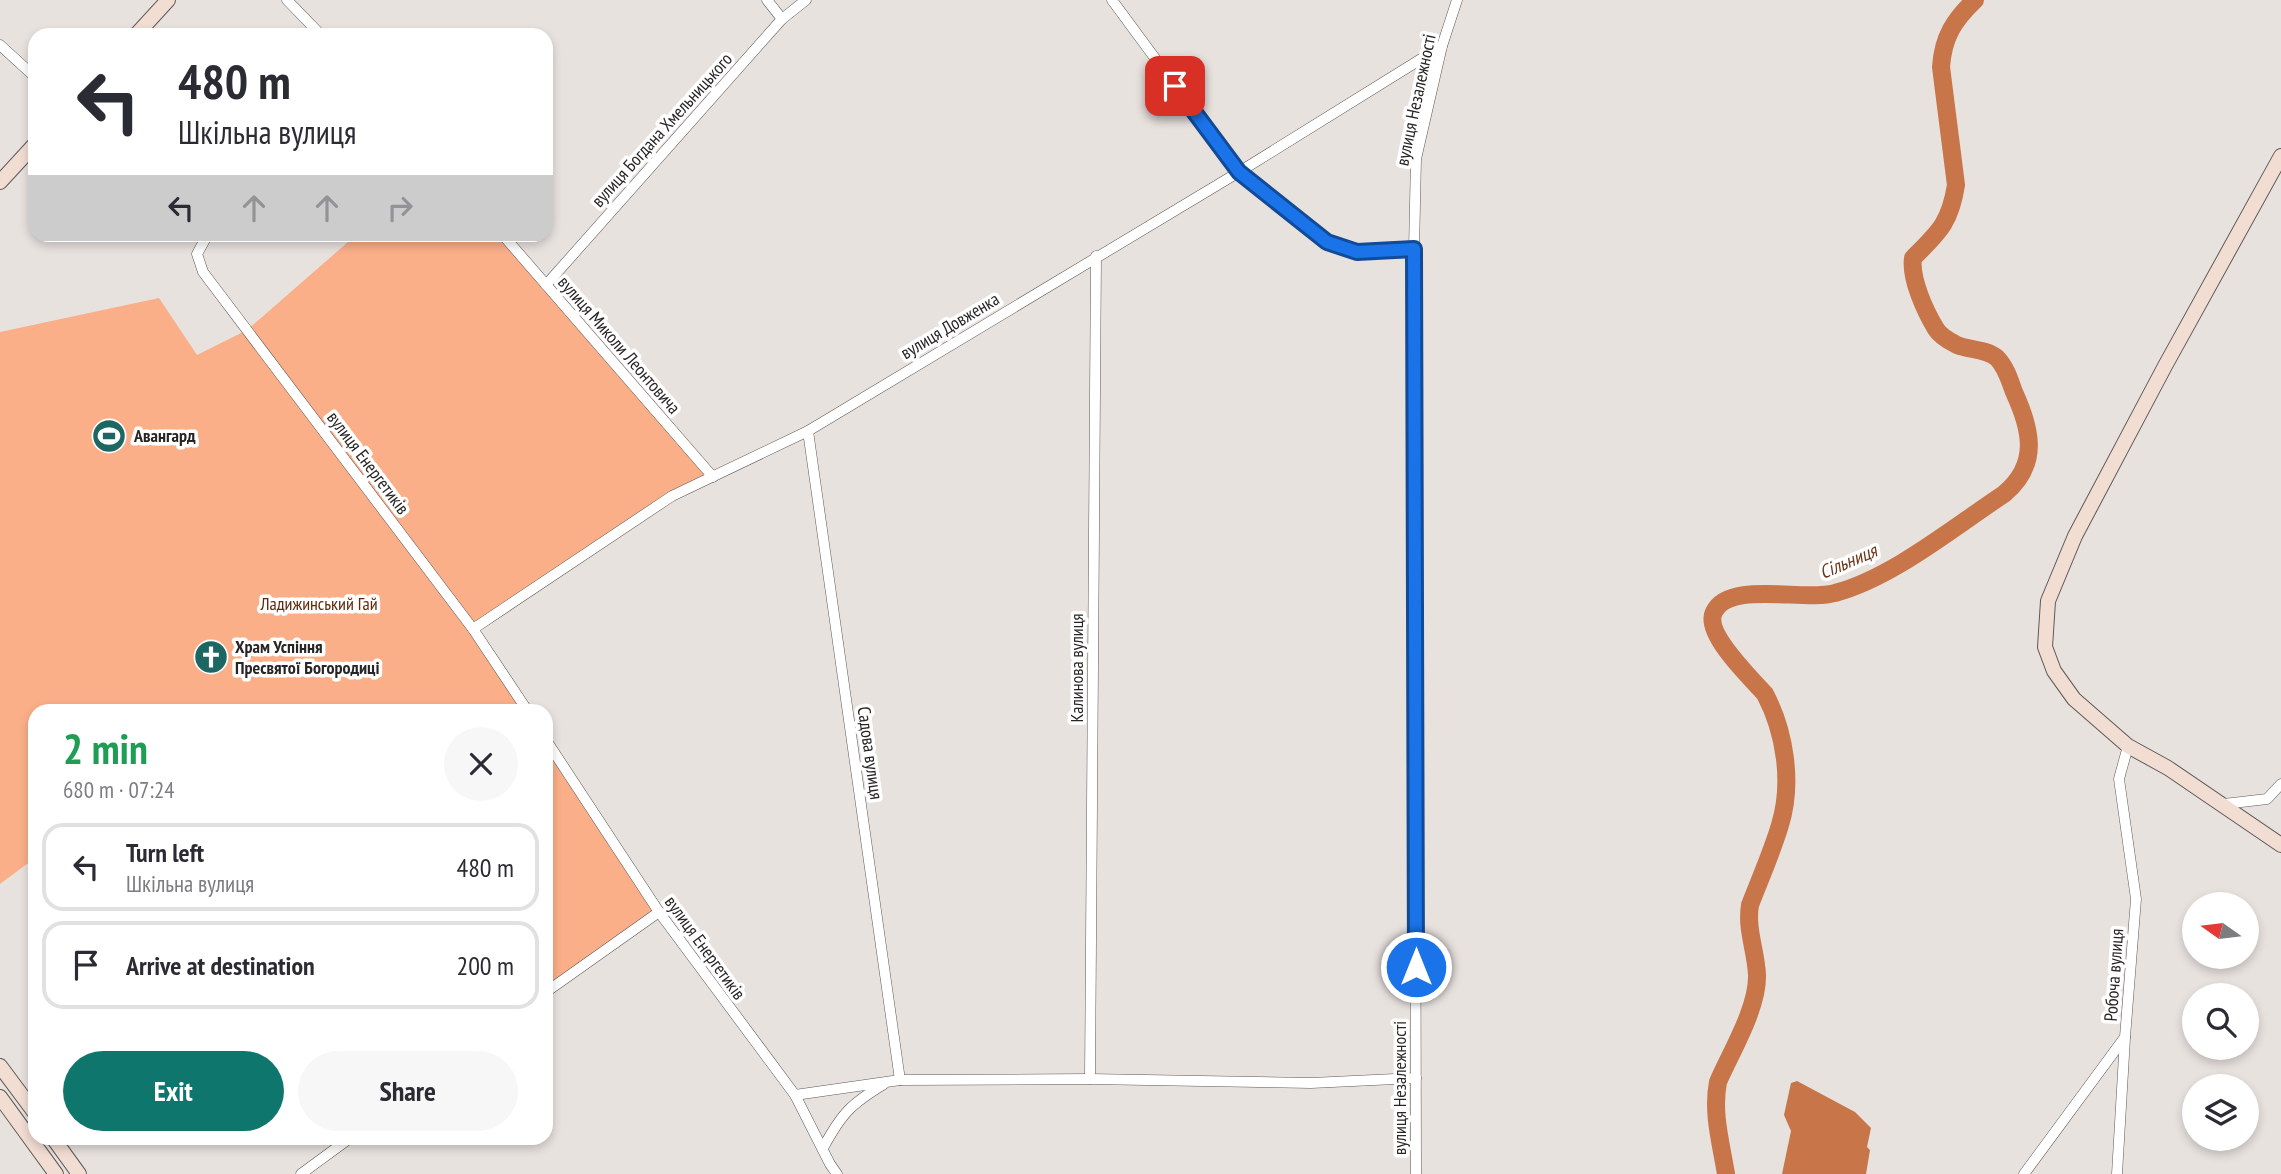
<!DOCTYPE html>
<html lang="en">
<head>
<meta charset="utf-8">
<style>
  :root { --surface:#fff; --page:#f7f7f7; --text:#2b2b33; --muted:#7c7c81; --line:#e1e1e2; --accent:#0f766e }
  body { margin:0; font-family:"PT Sans Narrow",sans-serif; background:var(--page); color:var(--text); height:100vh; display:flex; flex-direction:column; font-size:26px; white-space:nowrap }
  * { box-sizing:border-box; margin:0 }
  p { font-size:23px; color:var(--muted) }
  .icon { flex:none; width:38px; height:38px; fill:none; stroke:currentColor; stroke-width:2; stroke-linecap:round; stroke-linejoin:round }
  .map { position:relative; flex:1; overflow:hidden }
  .sheet { position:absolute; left:28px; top:704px; width:525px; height:441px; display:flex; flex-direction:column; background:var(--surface); border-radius:21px; box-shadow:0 4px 10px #0003 }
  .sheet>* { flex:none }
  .guide { position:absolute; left:28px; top:28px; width:525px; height:214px; border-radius:21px; box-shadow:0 4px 10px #0003; background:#fff; color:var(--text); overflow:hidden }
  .needle { width:46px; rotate:284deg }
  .tools { position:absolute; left:2182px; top:892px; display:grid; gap:14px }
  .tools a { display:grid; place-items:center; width:77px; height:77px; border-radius:50%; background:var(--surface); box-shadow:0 4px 10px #0003; font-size:35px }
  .pin { position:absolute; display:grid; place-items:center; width:60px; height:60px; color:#fff; margin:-30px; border-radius:14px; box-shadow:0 4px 10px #0006 }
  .me { position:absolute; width:77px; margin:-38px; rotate:0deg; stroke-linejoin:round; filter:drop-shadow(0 0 5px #0008) }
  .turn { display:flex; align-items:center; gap:24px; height:147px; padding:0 35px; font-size:32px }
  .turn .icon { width:91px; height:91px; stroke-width:2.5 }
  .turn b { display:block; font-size:49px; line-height:60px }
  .lanes { display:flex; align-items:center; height:66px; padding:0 35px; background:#0003; justify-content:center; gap:35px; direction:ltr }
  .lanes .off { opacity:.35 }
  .round { display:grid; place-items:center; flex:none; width:74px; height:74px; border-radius:37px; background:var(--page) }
  .head { display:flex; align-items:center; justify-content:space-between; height:119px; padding:0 35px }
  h1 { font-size:42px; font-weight:800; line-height:52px; color:#1e9e55 }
  .primary-button { display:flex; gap:14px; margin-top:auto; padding:14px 35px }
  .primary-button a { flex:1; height:80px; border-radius:42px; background:var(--accent); color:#fff; font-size:28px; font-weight:800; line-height:80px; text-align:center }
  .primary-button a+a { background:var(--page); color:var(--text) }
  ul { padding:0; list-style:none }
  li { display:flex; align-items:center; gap:21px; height:88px; margin:0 14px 10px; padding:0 21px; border:4px solid var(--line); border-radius:21px }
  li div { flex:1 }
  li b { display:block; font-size:26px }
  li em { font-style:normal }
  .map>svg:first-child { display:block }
  .green { fill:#faaf89 }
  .water { fill:#c8754a }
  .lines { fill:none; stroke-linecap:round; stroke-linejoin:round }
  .river { stroke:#c8754a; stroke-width:18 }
  .street-casing { stroke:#5e5957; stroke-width:11 }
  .secondary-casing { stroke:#5e5957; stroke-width:16 }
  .street { stroke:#fff; stroke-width:10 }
  .secondary { stroke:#f2ddd3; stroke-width:14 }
  .route-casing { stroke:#114b97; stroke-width:18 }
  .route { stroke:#1a73e8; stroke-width:12 }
  .labels { text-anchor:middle; stroke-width:7; stroke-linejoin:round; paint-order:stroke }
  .street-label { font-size:18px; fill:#282625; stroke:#fff }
  .poi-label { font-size:18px; font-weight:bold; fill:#282625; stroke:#fff; text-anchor:start }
  .park-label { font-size:18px; fill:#602a09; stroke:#fff }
  .water-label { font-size:19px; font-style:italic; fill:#6d3517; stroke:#fff }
</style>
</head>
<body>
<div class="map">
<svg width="2281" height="1174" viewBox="0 0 2281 1174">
  <rect width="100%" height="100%" fill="#e8e2df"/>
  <g class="green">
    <path d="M356 235H502L713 477 674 495 473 628 527 710H35V858L0 884V332L159 298 197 355 247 330Z"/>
    <path d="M546 740 659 912 546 992Z"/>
  </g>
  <path class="water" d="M1797 1081 1855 1112 1871 1128 1867 1147 1870 1150 1866 1174H1782L1791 1131 1784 1115 1791 1083Z"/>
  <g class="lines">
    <path class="river" d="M1726 1174C1721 1143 1712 1113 1718 1082 1731 1052 1758 1008 1757 975 1756 951 1746 929 1750 905 1760 879 1772 852 1780 825 1793 783 1785 732 1765 694 1751 678 1703 633 1714 612 1729 580 1805 602 1835 593 1892 578 1954 527 2004 494 2040 464 2031 429 2014 392 2010 381 2006 367 1997 358 1987 349 1969 350 1957 345 1949 341 1940 336 1936 329 1925 311 1910 278 1913 258 1939 232 1950 223 1956 185L1941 67C1943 37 1954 20 1975 0"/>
    <g class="street-casing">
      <g id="street">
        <path d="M287 0 321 35"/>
        <path d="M767 0 782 19"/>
        <path d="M1112 0 1239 172 1327 242 1357 252 1414 249"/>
        <path d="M0 45 35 77"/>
        <path d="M208 234 197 254 203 272 473 629 527 710"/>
        <path d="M502 234 713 477"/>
        <path d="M546 285 782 19 806 0"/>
        <path d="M808 431 900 1080"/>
        <path d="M473 629 672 496 808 431 1239 172 1442 46"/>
        <path d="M546 740 659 912 795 1095 830 1164 837 1174"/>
        <path d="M2224 804 2267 799 2281 784"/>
        <path d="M546 992 659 912"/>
        <path d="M1090 1079 1096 256"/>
        <path d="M795 1095 900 1080 1090 1079 1311 1083 1416 1078"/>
        <path d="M823 1148C842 1113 851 1104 884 1084"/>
        <path d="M301 1174 350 1138"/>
        <path d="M1416 1174 1414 249 1416 159 1442 46 1457 0"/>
        <path d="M2024 1174 2125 1037 2136 899 2119 779 2128 746"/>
        <path d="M2117 1174 2125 1038"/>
      </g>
    </g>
    <g class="secondary-casing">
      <g id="secondary">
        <path d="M136 35 168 0"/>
        <path d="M2281 156 2165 366 2075 536 2048 601 2045 647 2054 671 2074 699 2128 746 2168 768 2281 845"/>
        <path d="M0 182 35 144"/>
        <path d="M0 1066 35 1113"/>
        <path d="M0 1097 56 1174"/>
        <path d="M53 1138 79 1174"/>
      </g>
    </g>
    <use href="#street" class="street"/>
    <use href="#secondary" class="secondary"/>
  </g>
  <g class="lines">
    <g class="route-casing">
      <path id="route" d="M1175 86 1239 172 1327 242 1357 252 1414 249 1416 967"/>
    </g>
    <use href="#route" class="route"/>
  </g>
  <defs>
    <g id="stadium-disc" transform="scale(1.75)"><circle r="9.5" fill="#1c6761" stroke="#fff"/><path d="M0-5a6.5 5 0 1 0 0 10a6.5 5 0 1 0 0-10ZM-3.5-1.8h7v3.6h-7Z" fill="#fff"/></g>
    <g id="church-disc" transform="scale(1.75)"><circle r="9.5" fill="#1c6761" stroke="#fff"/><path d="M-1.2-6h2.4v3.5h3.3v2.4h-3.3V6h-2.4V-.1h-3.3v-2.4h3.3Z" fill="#fff"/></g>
  </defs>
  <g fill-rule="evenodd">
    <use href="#stadium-disc" x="109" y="436"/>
    <use href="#church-disc" x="211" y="657"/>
  </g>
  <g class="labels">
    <g class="street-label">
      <text transform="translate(1416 100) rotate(-78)" y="6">вулиця Незалежності</text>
      <text transform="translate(662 130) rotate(-48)" y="6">вулиця Богдана Хмельницького</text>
      <text transform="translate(950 326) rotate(-31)" y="6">вулиця Довженка</text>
      <text transform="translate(619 345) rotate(49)" y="6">вулиця Миколи Леонтовича</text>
      <text transform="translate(368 463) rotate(53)" y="6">вулиця Енергетиків</text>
      <text transform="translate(1077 668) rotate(-90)" y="6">Калинова вулиця</text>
      <text transform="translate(870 753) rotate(82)" y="6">Садова вулиця</text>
      <text transform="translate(705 948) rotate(54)" y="6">вулиця Енергетиків</text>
      <text transform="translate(2114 975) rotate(-86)" y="6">Робоча вулиця</text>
      <text transform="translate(1400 1088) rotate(-90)" y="6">вулиця Незалежності</text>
    </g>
    <g class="poi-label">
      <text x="134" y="442">Авангард</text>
      <text x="235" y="653">Храм Успіння<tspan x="235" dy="21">Пресвятої Богородиці</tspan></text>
    </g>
    <g class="park-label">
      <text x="319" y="610">Ладижинський Гай</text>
    </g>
    <g class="water-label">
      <text transform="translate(1848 561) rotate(-23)" y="7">Сільниця</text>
    </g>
  </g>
</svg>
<div class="tools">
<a><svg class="needle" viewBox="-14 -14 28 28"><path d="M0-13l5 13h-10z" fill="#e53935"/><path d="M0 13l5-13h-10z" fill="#7c7c81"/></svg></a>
<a><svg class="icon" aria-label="search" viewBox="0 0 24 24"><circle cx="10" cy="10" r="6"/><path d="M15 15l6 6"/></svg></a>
<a><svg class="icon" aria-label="layers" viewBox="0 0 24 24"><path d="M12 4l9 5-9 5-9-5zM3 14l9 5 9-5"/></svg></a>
</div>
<div class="pin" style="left:1175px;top:86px;background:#d93025"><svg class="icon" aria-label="arrive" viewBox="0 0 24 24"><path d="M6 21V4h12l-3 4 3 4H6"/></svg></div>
<svg class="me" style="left:1416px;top:967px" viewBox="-20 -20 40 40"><circle r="17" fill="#1a73e8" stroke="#fff" stroke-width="3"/><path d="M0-11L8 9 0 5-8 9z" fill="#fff"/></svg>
<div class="guide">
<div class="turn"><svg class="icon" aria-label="left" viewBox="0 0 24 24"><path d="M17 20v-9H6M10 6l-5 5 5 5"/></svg><div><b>480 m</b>Шкільна вулиця</div></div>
<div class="lanes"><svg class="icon" aria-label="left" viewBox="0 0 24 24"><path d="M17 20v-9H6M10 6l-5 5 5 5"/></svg><svg class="icon off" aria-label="ahead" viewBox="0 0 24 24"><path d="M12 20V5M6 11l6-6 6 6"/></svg><svg class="icon off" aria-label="ahead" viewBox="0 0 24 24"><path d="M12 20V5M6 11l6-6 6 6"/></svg><svg class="icon off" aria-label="right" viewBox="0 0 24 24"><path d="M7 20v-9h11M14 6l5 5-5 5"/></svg></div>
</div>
<section class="sheet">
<div class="head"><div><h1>2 min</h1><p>680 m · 07:24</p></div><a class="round"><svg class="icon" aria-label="close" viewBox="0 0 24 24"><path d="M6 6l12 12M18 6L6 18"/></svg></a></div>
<ul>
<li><svg class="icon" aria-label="left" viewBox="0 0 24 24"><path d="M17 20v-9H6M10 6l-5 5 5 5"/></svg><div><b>Turn left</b><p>Шкільна вулиця</p></div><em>480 m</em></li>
<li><svg class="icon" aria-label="arrive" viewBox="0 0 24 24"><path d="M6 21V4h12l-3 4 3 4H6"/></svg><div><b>Arrive at destination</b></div><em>200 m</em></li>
</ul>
<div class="primary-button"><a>Exit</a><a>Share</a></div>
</section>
</div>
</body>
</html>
